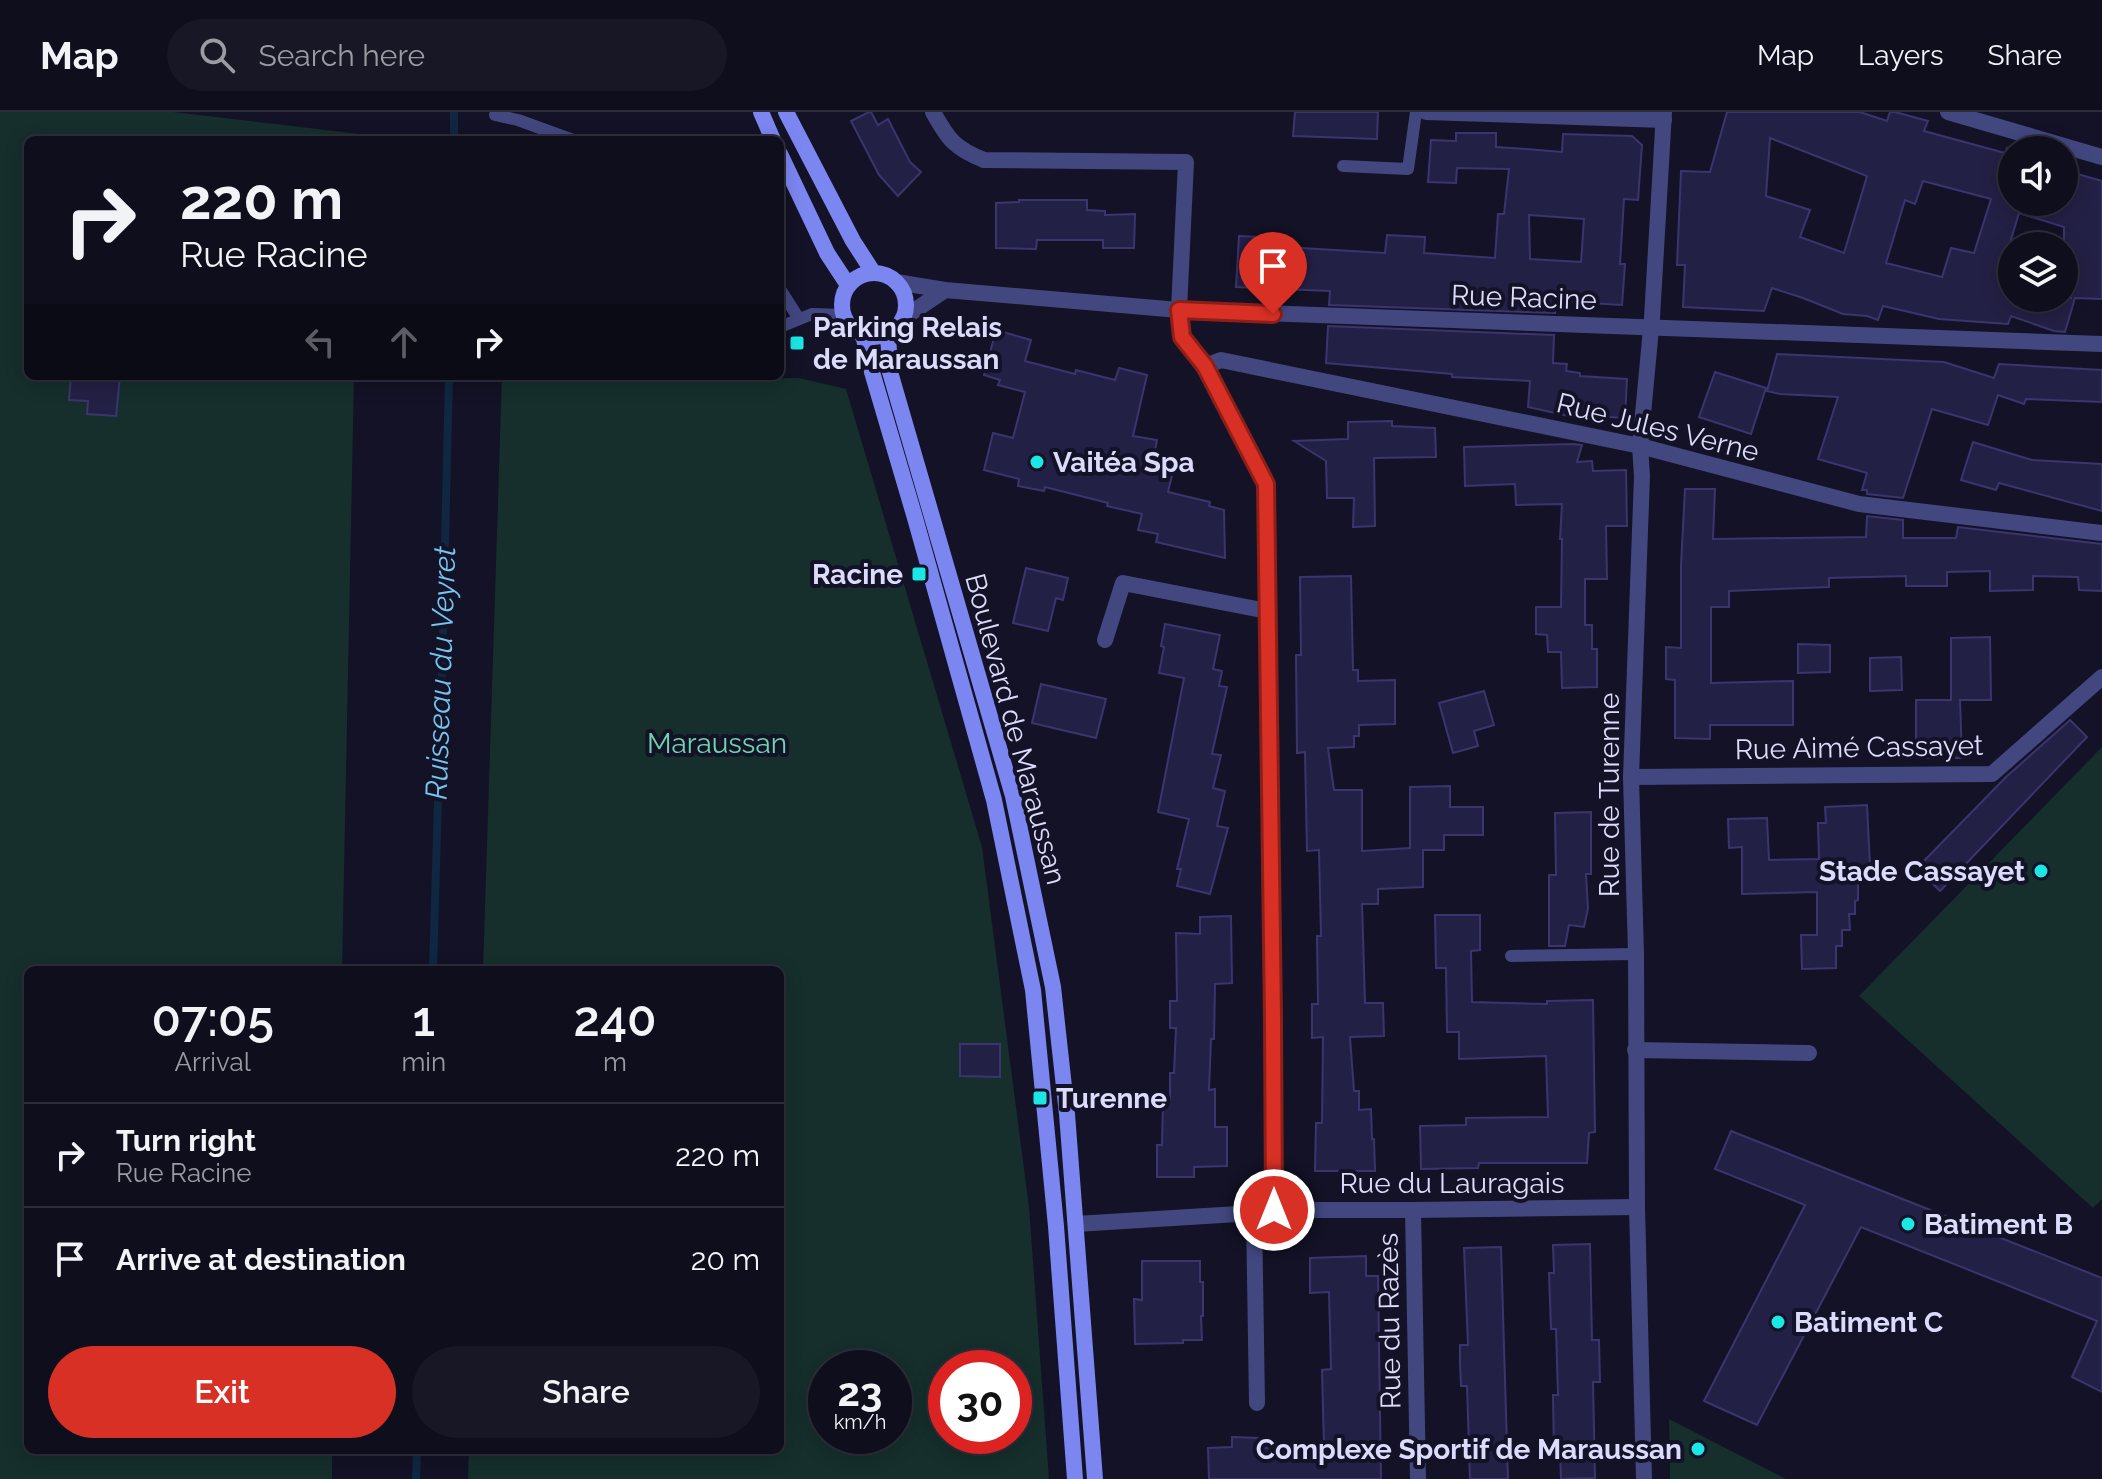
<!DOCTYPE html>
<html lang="en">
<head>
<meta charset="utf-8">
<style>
  :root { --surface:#0e0e1c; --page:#171725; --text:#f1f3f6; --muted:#9b9ca3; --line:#2e2e3b; --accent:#d93025 }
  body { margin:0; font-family:Raleway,sans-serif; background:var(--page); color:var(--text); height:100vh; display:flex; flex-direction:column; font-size:30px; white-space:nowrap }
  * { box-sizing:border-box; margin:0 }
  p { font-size:26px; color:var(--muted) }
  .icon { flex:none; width:44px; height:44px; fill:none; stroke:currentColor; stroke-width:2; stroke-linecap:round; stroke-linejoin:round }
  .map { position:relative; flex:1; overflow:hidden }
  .panel { position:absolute; left:24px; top:854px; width:760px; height:488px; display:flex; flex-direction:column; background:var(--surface); border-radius:12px; box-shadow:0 4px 20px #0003,0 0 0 2px var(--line) }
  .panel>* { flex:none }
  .hud { position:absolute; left:24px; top:24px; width:760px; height:244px; border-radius:12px; box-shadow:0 4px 20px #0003,0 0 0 2px var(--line); background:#0e0e1c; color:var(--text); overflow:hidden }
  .controls { position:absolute; left:1998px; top:24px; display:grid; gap:16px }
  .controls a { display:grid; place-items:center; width:80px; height:80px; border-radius:50%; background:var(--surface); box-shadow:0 4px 20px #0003,0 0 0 2px var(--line); font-size:40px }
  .speed { position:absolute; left:808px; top:1238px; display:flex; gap:16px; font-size:40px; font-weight:700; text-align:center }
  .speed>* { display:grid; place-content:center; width:104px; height:104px; border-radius:50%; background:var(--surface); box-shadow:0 4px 20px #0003,0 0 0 2px var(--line); line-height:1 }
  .speed small { font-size:20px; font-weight:400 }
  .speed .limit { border:12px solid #d22; background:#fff; color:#111 }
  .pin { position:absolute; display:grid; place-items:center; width:68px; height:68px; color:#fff; margin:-82px -34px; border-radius:50% 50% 50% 0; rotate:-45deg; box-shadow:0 0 8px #0007 }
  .pin .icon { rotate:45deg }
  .me { position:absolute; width:88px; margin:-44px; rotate:0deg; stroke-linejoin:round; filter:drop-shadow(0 0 6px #0008) }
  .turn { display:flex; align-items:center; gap:28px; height:168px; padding:0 24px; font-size:36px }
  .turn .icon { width:104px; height:104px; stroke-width:2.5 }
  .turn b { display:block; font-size:56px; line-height:68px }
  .lanes { display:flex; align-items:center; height:76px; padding:0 24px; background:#0003; justify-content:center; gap:40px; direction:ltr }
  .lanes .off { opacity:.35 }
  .eta { display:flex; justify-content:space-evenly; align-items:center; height:136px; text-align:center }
  .eta b { font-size:48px; font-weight:600; line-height:56px }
  .primary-button { display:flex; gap:16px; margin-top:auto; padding:16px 24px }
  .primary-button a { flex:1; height:92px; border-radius:48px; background:var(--accent); color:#fff; font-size:32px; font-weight:600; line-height:92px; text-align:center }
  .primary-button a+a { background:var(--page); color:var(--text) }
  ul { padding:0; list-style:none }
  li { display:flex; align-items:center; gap:24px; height:104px; padding:0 24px; border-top:2px solid var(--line) }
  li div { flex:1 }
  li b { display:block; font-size:30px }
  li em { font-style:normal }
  header { display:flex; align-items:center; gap:48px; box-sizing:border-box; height:112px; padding:0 40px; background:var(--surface); border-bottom:2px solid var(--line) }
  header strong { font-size:38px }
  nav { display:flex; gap:44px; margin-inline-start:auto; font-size:28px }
  .search { width:560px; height:72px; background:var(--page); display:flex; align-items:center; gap:20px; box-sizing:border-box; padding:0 28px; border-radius:44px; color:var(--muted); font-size:30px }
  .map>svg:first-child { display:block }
  .green { fill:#162f2c; fill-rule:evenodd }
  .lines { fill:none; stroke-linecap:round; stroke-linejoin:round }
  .stream { stroke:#102741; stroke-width:8 }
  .building { fill:#232045; stroke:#3a356f; stroke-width:2; fill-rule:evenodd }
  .lane { stroke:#424780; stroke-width:12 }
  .street { stroke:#424780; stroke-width:16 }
  .secondary { stroke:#7c86f1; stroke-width:16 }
  .route-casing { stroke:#8d1f18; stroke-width:20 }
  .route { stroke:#d93025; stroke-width:14 }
  .poi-dot { fill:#1be7e5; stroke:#131226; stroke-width:3 }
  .labels { text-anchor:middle; stroke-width:8; stroke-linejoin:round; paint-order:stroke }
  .street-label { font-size:28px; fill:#dbdbfb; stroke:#131226 }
  .poi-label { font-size:28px; font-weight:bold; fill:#dbdbfb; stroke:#131226; text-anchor:start }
  .park-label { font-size:28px; fill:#6ed5af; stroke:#131226 }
  .water-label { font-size:30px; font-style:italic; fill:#74c5f0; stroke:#131226 }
</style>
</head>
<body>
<header>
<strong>Map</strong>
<div class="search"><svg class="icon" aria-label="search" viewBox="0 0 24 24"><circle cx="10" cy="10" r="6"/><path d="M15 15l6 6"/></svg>Search here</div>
<nav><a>Map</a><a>Layers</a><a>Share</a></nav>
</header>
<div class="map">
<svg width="2102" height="1367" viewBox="0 0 2102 1367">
  <rect width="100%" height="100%" fill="#131226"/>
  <g class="green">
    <path d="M0 0H173L359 22V28H28V264H354L342 858H28V1338H332V1367H0Z"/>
    <path d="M502 264H634L754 267 799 266 846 277 982 735 1029 1095 1049 1367H468L469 1338H780V858H483ZM826 1256H894V1324H826ZM946 1256H1014V1324H946Z"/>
    <path d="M2102 635V1087L2093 1096 1859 884Z"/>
    <path d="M1669 1307 1786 1367H1670Z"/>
  </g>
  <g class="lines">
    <g class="stream">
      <path d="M454 28V0"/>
      <path d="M433 858 443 516 449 264"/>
      <path d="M416 1367 417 1338"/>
    </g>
  </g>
  <g class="building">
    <path d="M869 0H871L878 13 888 7 910 50 921 60 898 84 879 63 851 9Z"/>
    <path d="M1295 0H1378L1377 27 1293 24Z"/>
    <path d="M1727 0H1860L1887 9 1890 0H1895L1928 9 1924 19 2005 41 2007 36 2012 37V90H2064V58L2102 69V187L2075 186 2065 220 2054 219 2011 204 2008 212 1939 207 1883 194 1878 208 1867 204 1843 202 1803 186 1772 176 1764 199 1683 195 1685 153H1677L1681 59 1710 60ZM1770 26 1867 64 1844 141 1800 125 1810 98 1766 84ZM1923 69 1991 87 1974 141 1951 136 1942 165 1886 151 1905 88 1915 92ZM2019 101 2064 115V186H2072H2012V167L2000 164Z"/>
    <path d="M1456 21H1496V35L1526 37 1562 40 1563 22 1632 24 1642 33 1638 88 1624 87 1620 152H1625L1622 193 1555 189V201L1329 193 1330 179 1236 175 1239 124 1285 126V135L1385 141 1387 123 1425 125 1424 141 1495 146 1498 102H1504L1509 57 1457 56 1456 71 1428 70 1431 28 1456 29ZM1529 103 1584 107 1581 150 1530 147Z"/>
    <path d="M1019 88H1087V98L1105 99V103L1135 102 1134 136H1103V128H1037L1036 137 996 136V91L1019 90Z"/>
    <path d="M1328 214 1554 223 1553 251 1567 252 1566 259 1580 261V264L1627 267 1625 306 1592 304 1591 309 1528 295 1530 269 1452 265V262L1326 251Z"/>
    <path d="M996 218 1031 228 1025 249 1075 262 1076 258 1115 268 1119 256 1147 263 1133 324 1157 328 1152 354 1173 359 1168 380 1210 390 1209 394 1224 398 1225 446 1156 430 1158 422 1138 418 1142 402 1107 394 1108 391 1045 375 1044 379 1018 374 1019 367 984 358 993 321 1013 326 1025 280 998 273 1000 268 984 263Z"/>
    <path d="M1777 242 1944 250 1994 266 1999 252 2102 258V290L2026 287 2024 292 1998 283 1988 313 1932 297 1903 386 1867 382V378H1862L1867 361 1818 347 1838 285 1780 282 1767 279Z"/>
    <path d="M1715 260 1766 276 1751 322 1699 305Z"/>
    <path d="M71 264H120L116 304 87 302 88 289 69 288Z"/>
    <path d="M1392 309V314L1435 316 1436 345 1374 346 1375 414 1353 415 1354 386H1327L1326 349 1294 329 1348 327V310Z"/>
    <path d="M1973 330 2032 348 2102 352V399L1999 371 1996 378 1961 368Z"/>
    <path d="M1574 332 1582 333 1577 350 1592 349 1593 359 1626 358 1627 414H1606L1607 467H1585V513H1592V537H1597V575L1562 576 1561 540H1548L1547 523 1536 522V495H1561L1562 427H1560L1562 392 1516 393 1515 372 1465 374 1464 335Z"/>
    <path d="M1685 377H1715L1713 427 1866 425 1867 404 1903 408V426H1956L1958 415 2102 432V479L2079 478 2078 465 2033 464V478L1990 479V459L1947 460V474H1906V464L1829 466V475L1729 479V495H1711V571L1793 569V613H1710V627L1675 626V568L1666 567V535L1681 536V453Z"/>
    <path d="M1026 456 1068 466 1063 488 1056 486 1048 519 1013 511Z"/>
    <path d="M1351 464 1353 558H1358V569L1395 568V612L1359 613V624H1354V635L1328 636 1334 678H1362V739L1410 736V675L1450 674V695H1483V723H1444V738H1423V775L1378 777V792H1362L1365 891H1383L1384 924 1350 925 1354 979H1359V998L1371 997 1372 1027H1374L1375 1059H1315L1316 1011H1322L1323 925 1312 926V892H1318L1317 824H1321L1319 738 1307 739 1305 640 1297 641 1296 543H1301L1300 465Z"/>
    <path d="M1165 512 1220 523 1213 557 1222 559 1219 574 1227 575 1212 642 1221 643 1213 676 1225 679 1217 714 1228 716 1210 782 1177 774 1181 757H1177L1189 707 1158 700 1184 566 1159 561 1164 535 1161 534Z"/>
    <path d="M1990 525 1991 588H1960L1962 646H1916V588H1951V526Z"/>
    <path d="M1798 532 1830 533V560L1798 561Z"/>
    <path d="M1901 545 1902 578 1870 579V546Z"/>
    <path d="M1041 572 1106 587 1096 626 1032 611Z"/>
    <path d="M1484 579 1494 613 1474 619 1478 634 1453 641 1439 591Z"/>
    <path d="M2070 608 2087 625 1940 779 1917 756 2006 665Z"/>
    <path d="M1867 693 1870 753 1863 754V770L1858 771V788L1855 789V802H1849L1850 818H1842V834H1836V856L1802 857 1801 823H1817V780L1742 782V735L1729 736 1728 707 1767 706 1769 748 1819 747 1818 711H1826L1825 695Z"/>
    <path d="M1591 700V762H1586L1588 797 1584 815 1569 813 1565 834H1549V763H1556L1555 701Z"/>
    <path d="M1435 803H1480V838L1471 839 1472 890 1547 892V889L1593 888 1595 1020 1589 1021 1587 1051H1479L1478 1056 1421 1057 1420 1014 1466 1013V1006L1548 1005 1546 944 1459 947V920H1447L1446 856H1436Z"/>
    <path d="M1231 804 1232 871 1215 872 1214 927H1211L1209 978 1215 977V1015H1227V1054L1194 1055V1065H1157V1033H1162L1163 988H1170V961H1174L1176 916H1170V889H1177L1176 821 1200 822V805Z"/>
    <path d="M960 932H1000V965L960 964Z"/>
    <path d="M1731 1019 2102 1166V1280L2072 1265 2097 1209 1861 1115 1757 1313 1704 1289 1805 1093 1715 1057Z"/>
    <path d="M1590 1132 1592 1228H1599L1600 1270H1593L1595 1366 1561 1367 1560 1340H1554L1553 1283H1558L1556 1217H1551L1549 1161H1554L1553 1133Z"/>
    <path d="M1501 1135 1508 1367H1470L1467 1274H1461L1460 1252V1233H1468L1464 1136Z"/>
    <path d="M1366 1144V1164H1378L1381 1367H1209L1208 1336 1232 1335V1325L1260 1326V1336L1324 1334 1322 1258 1331 1257 1329 1180 1310 1181V1146Z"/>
    <path d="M1142 1149H1200V1170H1203V1204H1201L1202 1228H1183V1231L1135 1232 1134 1187 1142 1188Z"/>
  </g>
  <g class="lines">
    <g class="lane">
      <path d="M495 3 518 8 573 28"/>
      <path d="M1343 54 1408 57 1416 0"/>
      <path d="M780 177 799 207"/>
      <path d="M780 215 812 202 843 203"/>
      <path d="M1511 844 1636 842"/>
    </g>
    <g class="street">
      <path d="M933 0C948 27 954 36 984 48L1186 50 1179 198 1182 225 1205 254 1266 372 1274 1098"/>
      <path d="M1426 0 1664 8"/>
      <path d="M1948 0 2102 45"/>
      <path d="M896 170 945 178 1179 198 2102 232"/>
      <path d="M902 207 945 178"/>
      <path d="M1205 254 1221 248 1640 334 1859 392 2102 421"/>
      <path d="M1105 528 1123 471 1267 499"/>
      <path d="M1631 665 1992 662 2102 565"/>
      <path d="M1635 938 1809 941"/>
      <path d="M1413 1098 1418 1367"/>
      <path d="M1254 1101 1257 1291"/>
      <path d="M1076 1112 1254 1101 1274 1098H1413L1637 1095"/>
      <path d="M1644 1367 1637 1095 1636 842 1631 665 1642 364 1640 334 1652 206 1664 0"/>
    </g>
    <g class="secondary">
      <path d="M761 0 773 28"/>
      <path d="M786 0 853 129 873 160"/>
      <path d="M780 42 827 141 848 173"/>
      <circle cx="874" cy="193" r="32"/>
      <path d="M888 221 890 260 1013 684 1053 875 1067 1002 1095 1367"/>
      <path d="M863 223 872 260 915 406 994 688 1033 878 1056 1114 1075 1367"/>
    </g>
  </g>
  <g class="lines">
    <g class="route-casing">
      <path id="route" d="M1273 202 1179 198 1182 225 1205 254 1266 372 1273 907 1274 1098"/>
    </g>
    <use href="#route" class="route"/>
  </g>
  <g class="poi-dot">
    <rect x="789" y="223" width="16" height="16" rx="4"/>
    <circle cx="1037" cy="350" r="8"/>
    <rect x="911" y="454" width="16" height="16" rx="4"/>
    <circle cx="2041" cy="759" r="8"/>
    <rect x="1032" y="978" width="16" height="16" rx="4"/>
    <circle cx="1908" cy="1112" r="8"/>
    <circle cx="1778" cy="1210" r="8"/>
    <circle cx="1698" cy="1337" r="8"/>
  </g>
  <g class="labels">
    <g class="street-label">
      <text transform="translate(1524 185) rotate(2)" y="10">Rue Racine</text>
      <text transform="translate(1658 315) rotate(14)" y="10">Rue Jules Verne</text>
      <text transform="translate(1016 617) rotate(75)" y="10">Boulevard de Maraussan</text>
      <text transform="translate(1859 635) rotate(-1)" y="10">Rue Aimé Cassayet</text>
      <text transform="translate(1609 683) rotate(-90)" y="10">Rue de Turenne</text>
      <text x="1452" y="1081">Rue du Lauragais</text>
      <text transform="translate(1389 1209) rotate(-91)" y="10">Rue du Razès</text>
    </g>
    <g class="poi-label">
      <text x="813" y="225">Parking Relais<tspan x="813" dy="32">de Maraussan</tspan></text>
      <text x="1053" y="360">Vaitéa Spa</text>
      <text x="903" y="472" text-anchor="end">Racine</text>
      <text x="2025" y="769" text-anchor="end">Stade Cassayet</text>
      <text x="1056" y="996">Turenne</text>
      <text x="1924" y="1122">Batiment B</text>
      <text x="1794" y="1220">Batiment C</text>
      <text x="1682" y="1347" text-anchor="end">Complexe Sportif de Maraussan</text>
    </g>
    <g class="park-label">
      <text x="717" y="641">Maraussan</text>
    </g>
    <g class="water-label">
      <text transform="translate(441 561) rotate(-88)" y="10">Ruisseau du Veyret</text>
    </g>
  </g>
</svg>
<div class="controls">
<a><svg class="icon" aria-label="sound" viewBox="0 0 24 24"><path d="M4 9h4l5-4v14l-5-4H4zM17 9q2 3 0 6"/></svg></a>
<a><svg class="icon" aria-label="layers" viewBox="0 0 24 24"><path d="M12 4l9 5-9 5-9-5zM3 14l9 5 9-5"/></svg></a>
</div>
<div class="speed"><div>23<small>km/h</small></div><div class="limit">30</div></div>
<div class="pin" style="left:1273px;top:202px;background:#d93025"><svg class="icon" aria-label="arrive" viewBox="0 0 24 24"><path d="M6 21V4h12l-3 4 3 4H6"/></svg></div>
<svg class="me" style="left:1274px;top:1098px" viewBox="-20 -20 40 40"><circle r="17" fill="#d93025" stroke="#fff" stroke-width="3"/><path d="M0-11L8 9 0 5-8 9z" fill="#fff"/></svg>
<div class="hud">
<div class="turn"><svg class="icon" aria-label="right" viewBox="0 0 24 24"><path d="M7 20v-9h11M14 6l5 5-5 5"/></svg><div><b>220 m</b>Rue Racine</div></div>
<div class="lanes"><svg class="icon off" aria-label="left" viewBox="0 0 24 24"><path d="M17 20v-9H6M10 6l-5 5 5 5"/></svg><svg class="icon off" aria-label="ahead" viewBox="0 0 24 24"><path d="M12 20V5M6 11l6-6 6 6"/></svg><svg class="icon" aria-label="right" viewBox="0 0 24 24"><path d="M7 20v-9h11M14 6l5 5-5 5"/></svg></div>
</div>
<section class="panel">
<div class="eta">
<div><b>07:05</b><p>Arrival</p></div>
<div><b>1</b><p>min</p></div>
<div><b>240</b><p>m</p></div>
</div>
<ul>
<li><svg class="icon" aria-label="right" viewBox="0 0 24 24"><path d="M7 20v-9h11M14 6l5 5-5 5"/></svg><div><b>Turn right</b><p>Rue Racine</p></div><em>220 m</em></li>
<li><svg class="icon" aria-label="arrive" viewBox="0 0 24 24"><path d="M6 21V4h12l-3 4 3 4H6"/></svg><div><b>Arrive at destination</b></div><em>20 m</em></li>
</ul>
<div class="primary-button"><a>Exit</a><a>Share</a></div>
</section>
</div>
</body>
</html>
